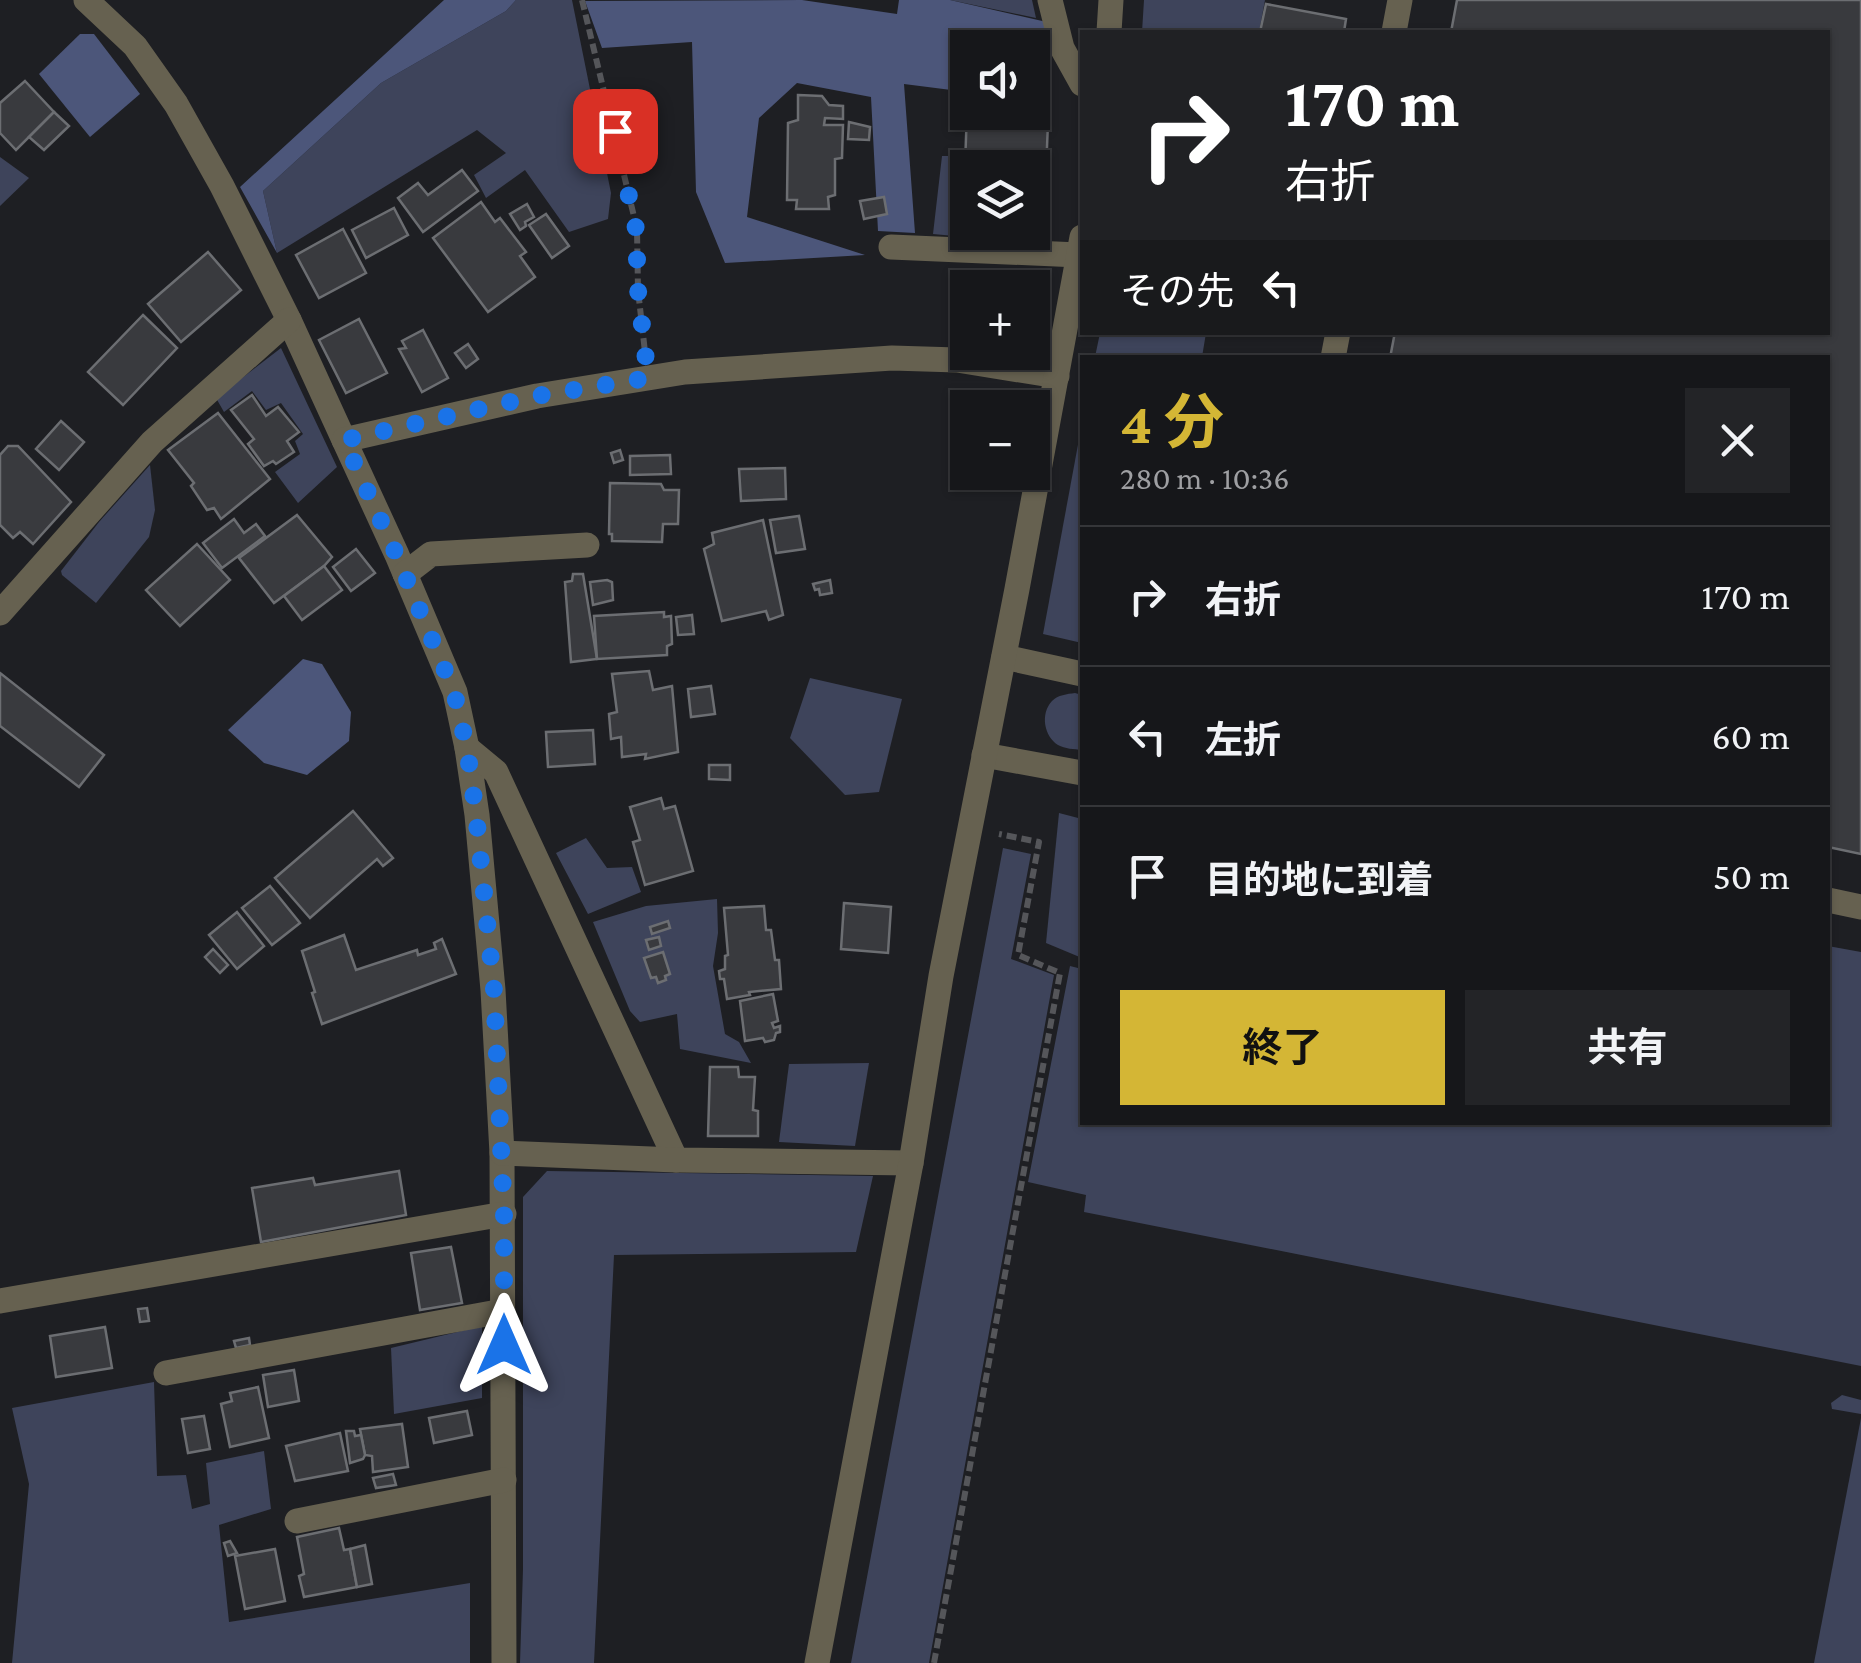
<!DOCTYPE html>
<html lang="ja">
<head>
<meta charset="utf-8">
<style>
  :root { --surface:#16171a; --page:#232427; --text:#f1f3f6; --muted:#9e9fa2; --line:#353639; --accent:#d4b635 }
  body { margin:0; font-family:"Crimson Pro","Noto Sans JP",serif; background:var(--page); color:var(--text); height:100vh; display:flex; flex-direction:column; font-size:38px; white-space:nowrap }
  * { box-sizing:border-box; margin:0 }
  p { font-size:32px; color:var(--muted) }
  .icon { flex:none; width:55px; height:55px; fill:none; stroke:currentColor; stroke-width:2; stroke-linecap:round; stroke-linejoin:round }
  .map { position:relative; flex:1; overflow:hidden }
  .panel { position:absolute; left:1080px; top:355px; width:750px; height:770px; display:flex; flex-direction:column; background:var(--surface); border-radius:0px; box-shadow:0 2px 8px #0004,0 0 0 2px var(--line) }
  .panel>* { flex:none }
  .guide { position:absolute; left:1080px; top:30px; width:750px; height:305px; border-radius:0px; box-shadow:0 2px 8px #0004,0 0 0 2px var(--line); background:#202124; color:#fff; overflow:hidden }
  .fabs { position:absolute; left:950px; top:30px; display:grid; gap:20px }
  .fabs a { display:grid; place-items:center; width:100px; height:100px; border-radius:0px; background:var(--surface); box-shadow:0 2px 8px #0004,0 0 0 2px var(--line); font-size:50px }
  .pin { position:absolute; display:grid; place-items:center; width:85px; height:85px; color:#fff; margin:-42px; border-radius:20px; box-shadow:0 5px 15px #0006 }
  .me { position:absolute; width:110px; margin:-55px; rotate:0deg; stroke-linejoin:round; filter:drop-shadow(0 0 8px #0008) }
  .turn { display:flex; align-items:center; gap:35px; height:210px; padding:0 40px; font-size:45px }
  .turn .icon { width:130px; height:130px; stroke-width:2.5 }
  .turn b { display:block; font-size:70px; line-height:85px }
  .then { display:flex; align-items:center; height:95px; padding:0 40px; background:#0003; gap:20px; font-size:38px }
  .round { display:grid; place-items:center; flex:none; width:105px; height:105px; border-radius:0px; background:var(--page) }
  .headline { display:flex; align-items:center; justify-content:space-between; height:170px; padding:0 40px }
  h1 { font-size:60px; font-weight:700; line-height:75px; color:var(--accent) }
  .button { display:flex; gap:20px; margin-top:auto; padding:20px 40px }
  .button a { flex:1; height:115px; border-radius:0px; background:var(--accent); color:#111; font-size:40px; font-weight:700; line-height:115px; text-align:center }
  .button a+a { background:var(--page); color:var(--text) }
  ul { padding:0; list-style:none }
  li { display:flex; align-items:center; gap:30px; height:140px; padding:0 40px; border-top:2px solid var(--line) }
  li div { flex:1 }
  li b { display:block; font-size:38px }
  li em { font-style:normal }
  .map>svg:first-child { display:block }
  .green { fill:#3e445b }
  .forest { fill:#4c567a }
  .building { fill:#393a3e; stroke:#6c6e72; stroke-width:2.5 }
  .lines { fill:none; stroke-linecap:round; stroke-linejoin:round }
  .path { stroke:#55565a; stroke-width:6; stroke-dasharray:10 5; stroke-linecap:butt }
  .minor { stroke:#666150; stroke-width:25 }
  .route { stroke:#1a73e8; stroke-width:18; stroke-dasharray:0 32.4 }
</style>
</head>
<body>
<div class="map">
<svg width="1861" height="1663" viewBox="0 0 1861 1663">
  <rect width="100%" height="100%" fill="#1e1f23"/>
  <g class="green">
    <path d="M516 0H572L611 193 608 219 569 232 525 170 486 198 474 175 506 153 477 130 277 253 263 191 381 83 506 11Z"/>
    <path d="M950 0H1032L1036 18Z"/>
    <path d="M1144 0H1265L1259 32H1142Z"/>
    <path d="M942 156H963L962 169 967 170 968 232 976 233V238L933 234Z"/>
    <path d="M0 157 29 178 0 206Z"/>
    <path d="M1100 333V332L1206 333 1202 357H1095Z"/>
    <path d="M281 348 337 467 298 503 275 472 300 454 295 441 303 434 281 403 266 410 252 391 224 412 216 398Z"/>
    <path d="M1082 423V643L1043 634Z"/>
    <path d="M150 465 155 510 149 537 96 603 62 575 61 571 99 522Z"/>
    <path d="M810 678 902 699 879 792 845 795 790 738Z"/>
    <path d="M1075 693 1082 695V750C1074 749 1065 749 1058 745 1044 736 1040 714 1052 701 1058 695 1067 694 1075 693Z"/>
    <path d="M1059 813 1082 819V958L1046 943Z"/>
    <path d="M586 838 607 868 632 867 641 892 588 914 556 853Z"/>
    <path d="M1003 848 1031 854 1011 959 1054 975 929 1663H851Z"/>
    <path d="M717 899 718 933 713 966 725 1034 739 1042 751 1063 680 1049 677 1014 640 1022 630 1011 593 922 646 906Z"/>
    <path d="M1828 946 1861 952V1366L1084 1212 1086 1195 1028 1182 1070 966 1082 969V1122H1828Z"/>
    <path d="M869 1063 855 1146 779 1142 789 1064Z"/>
    <path d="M547 1171 873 1176 856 1252 614 1255 594 1663H520L523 1569V1197Z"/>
    <path d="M482 1326V1398L394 1414 391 1348Z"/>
    <path d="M154 1382 157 1476 186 1475 192 1509 210 1504 206 1463 264 1451 271 1509 219 1525 229 1622 470 1583V1663H12L29 1484 12 1408Z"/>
    <path d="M1842 1395 1861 1400V1414L1832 1409 1831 1403Z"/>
    <path d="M1861 1418V1663H1814Z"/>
  </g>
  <g class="forest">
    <path d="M444 0H516L506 11 381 83 263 191 277 253 240 187Z"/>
    <path d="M802 0 897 14 899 0H950L1051 23 1052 103 1033 101 1032 48H968L967 92 904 84 915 233 878 231 871 97 797 83 759 118 747 217 865 255 725 263 696 192 692 42 602 48 585 1Z"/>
    <path d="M80 34H94L140 94 90 137 39 74Z"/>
    <path d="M303 659 322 664 351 712 349 741 307 775 264 763 228 730Z"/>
  </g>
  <g class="building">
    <path d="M1457 0H1861V854L1828 847V358H1390L1395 332H1828V32H1451Z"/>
    <path d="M1266 4 1346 19 1344 32H1260Z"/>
    <path d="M25 81 54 112 16 150 0 133V103Z"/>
    <path d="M798 95 822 96 829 105 843 106V119L825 118 824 125H843L842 158 835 159V195L828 197 829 209H796L797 200H787L788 123 798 120Z"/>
    <path d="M967 110 968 112 1017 115V112H1029L1031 123 1048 122 1046 172 1032 171V168L965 166Z"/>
    <path d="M54 112 69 126 44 150 29 137Z"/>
    <path d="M849 122 870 127 869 140 848 139Z"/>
    <path d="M462 170 478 191 423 232 398 198 418 183 428 195Z"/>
    <path d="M884 197 887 214 864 219 860 201Z"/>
    <path d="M481 202 495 222 500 218 526 252 520 256 535 277 488 312 433 238Z"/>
    <path d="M527 204 534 217 525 222 526 226 520 230 510 214Z"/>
    <path d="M394 208 408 235 366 258 352 230Z"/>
    <path d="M546 214 569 246 552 258 529 225Z"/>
    <path d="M343 229 366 273 319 298 296 255Z"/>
    <path d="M981 232H1027L1028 238 981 240Z"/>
    <path d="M208 252 241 290 181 342 148 304Z"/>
    <path d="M143 315 177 348 123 405 88 372Z"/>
    <path d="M359 319 387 373 346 393 319 340Z"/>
    <path d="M423 330 448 378 422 392 399 349 406 348 402 341Z"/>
    <path d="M468 344 478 359 466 368 455 353Z"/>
    <path d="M252 395 266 416 278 407 299 432 287 441 294 452 276 464 273 461 264 466 248 444 254 439 231 410Z"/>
    <path d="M218 413 270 479 221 519 214 508 207 510 191 486 194 483 168 450Z"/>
    <path d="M61 421 84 442 59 470 36 449Z"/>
    <path d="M8 446H18L71 502 33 544 20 532 13 538 0 525V455Z"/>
    <path d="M620 450 623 460 614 463 611 453Z"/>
    <path d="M670 455 671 474 630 475V456Z"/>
    <path d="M785 468 786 499 741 501 739 469Z"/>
    <path d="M610 483 661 484 664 490H679L678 524H663L662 542 612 541V534H609Z"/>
    <path d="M297 515 332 557 324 566 274 603 239 558Z"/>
    <path d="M799 516 805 549 776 553 770 520Z"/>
    <path d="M234 519 244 533 256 524 265 536 222 568 203 543Z"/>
    <path d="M763 520 783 615 769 620 766 611 722 621 704 549 714 544 712 533Z"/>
    <path d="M197 544 230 580 180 626 146 590Z"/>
    <path d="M356 549 375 573 351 591 333 567Z"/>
    <path d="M324 566 342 590 302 620 284 596Z"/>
    <path d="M573 574H583L597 659 571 662 565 582 572 581Z"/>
    <path d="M607 580 612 582 613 600 593 605 590 582Z"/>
    <path d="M830 580 832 593 820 595 819 589 815 590 813 584Z"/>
    <path d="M664 612V617L671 616 672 644 667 646V655L597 659 594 616Z"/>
    <path d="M692 615 694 634 678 635 676 617Z"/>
    <path d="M649 671 653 690 672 686 678 752 645 759 646 754 622 757 621 737 611 739 609 714 617 712 612 674Z"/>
    <path d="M0 673 104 755 79 787 0 726Z"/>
    <path d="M711 686 715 714 691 717 688 689Z"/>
    <path d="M593 730 595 764 548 767 546 732Z"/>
    <path d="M709 765H730V780L709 779Z"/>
    <path d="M661 798 664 809 675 806 693 871 645 885 633 842 640 840 630 807Z"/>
    <path d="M353 811 393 858 383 866 377 859 310 918 275 878Z"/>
    <path d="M270 886 300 923 272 945 242 908Z"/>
    <path d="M844 903 891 907 888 953 841 949Z"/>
    <path d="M764 906 766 930H771L775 960H779L781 989 749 992 750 995 727 999 724 979H720L719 971 725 969V956L728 955 724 908Z"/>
    <path d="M237 912 264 946 237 969 209 935Z"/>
    <path d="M668 921 670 928 652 934 650 927Z"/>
    <path d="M344 935 356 970 417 950 418 955 436 949 434 943 442 939 456 974 322 1024 312 993 315 992 302 951Z"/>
    <path d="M659 937 661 946 649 950 646 940Z"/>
    <path d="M213 949 228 965 220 973 205 957Z"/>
    <path d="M663 952 670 974 665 976 666 980 658 983 656 977 651 978 644 958Z"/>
    <path d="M773 994 778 1021 772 1023 774 1028 780 1026V1032L776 1033 774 1040 765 1042 763 1038 745 1041 740 1001Z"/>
    <path d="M710 1067H738L739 1077H755L753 1110 758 1111V1136H708Z"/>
    <path d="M399 1171 406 1215 261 1242 252 1188 313 1178 315 1185Z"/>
    <path d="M451 1247 462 1303 420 1310 411 1253Z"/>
    <path d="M147 1308 149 1321 140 1322 138 1309Z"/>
    <path d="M105 1327 112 1368 56 1377 50 1336Z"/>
    <path d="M249 1338 250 1345 236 1348 234 1341Z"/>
    <path d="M294 1370 299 1401 268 1407 263 1375Z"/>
    <path d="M258 1387 269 1438 230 1447 221 1404 232 1401 230 1393Z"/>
    <path d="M467 1411 472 1435 434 1443 429 1418Z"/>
    <path d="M204 1416 210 1449 188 1453 182 1419Z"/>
    <path d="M402 1424 408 1467 373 1472 372 1456 365 1455 360 1429Z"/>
    <path d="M346 1431H354L355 1436 361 1435 365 1455 363 1459 350 1463Z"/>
    <path d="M340 1433 348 1471 295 1481 286 1446Z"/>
    <path d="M393 1474 396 1485 376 1488 373 1478Z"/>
    <path d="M339 1528 344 1550 350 1549 357 1587 304 1597 299 1576 304 1574 297 1537Z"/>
    <path d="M230 1541 237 1553 228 1556 224 1543Z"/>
    <path d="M365 1545 372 1584 357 1587 350 1549Z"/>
    <path d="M275 1549 285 1601 245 1609 235 1556Z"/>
  </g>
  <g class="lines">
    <g class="path">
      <path d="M582 0 637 229 638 290 645 352"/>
      <path d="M934 1663 1060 973 1018 955 1039 842 999 834"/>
    </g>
    <g class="minor">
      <path d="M86 0 135 46 176 104 222 186 289 320 344 440 397 555 455 692 467 748 477 815 493 990 502 1153 504 1663"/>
      <path d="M1050 0 1062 48 1082 84"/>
      <path d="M1109 32 1111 0"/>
      <path d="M1394 32 1400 0"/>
      <path d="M891 247 1079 255"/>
      <path d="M1333 358 1338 332"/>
      <path d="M344 440 537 396 685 372 892 358 957 360 1057 376"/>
      <path d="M405 574 431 554 587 545"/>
      <path d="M0 613 152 442 289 320"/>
      <path d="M1004 657 1082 674"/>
      <path d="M467 748 496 772 676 1160"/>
      <path d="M984 755 1082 773"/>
      <path d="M1828 900 1861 907"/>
      <path d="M502 1153 676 1160 911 1163"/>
      <path d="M0 1301 504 1214"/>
      <path d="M166 1373 503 1311"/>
      <path d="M297 1521 504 1480"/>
      <path d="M817 1663 911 1163 941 976 1017 589 1082 237"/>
    </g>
  </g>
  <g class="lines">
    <path class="route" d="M504 1345V1214L494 990 476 814 467 748 454 692 397 556 344 440 536 396 648 378 638 290 636 229 615 131"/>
  </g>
</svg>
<div class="fabs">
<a><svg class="icon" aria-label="sound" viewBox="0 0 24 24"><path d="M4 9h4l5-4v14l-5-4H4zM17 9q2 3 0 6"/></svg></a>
<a><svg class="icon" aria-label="layers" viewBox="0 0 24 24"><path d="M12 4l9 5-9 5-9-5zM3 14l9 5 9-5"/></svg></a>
<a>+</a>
<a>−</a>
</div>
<div class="pin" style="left:615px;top:131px;background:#d93025"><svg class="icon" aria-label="arrive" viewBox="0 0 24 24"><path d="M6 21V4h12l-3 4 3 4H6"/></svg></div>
<svg class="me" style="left:504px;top:1345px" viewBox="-20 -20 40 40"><path d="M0-17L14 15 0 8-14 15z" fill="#1a73e8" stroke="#fff" stroke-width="4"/></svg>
<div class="guide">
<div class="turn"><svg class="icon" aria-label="right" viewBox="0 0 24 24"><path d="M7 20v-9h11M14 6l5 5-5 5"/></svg><div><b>170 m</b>右折</div></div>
<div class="then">その先<svg class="icon" aria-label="left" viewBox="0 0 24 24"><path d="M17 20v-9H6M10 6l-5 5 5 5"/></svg></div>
</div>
<section class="panel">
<div class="headline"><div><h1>4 分</h1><p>280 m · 10:36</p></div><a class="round"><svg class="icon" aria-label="close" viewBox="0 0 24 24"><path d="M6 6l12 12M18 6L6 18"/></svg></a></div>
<ul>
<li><svg class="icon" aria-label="right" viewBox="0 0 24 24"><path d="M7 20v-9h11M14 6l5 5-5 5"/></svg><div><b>右折</b></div><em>170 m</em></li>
<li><svg class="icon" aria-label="left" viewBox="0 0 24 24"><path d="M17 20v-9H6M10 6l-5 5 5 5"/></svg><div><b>左折</b></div><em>60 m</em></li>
<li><svg class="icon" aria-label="arrive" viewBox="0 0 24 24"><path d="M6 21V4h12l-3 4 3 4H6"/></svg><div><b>目的地に到着</b></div><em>50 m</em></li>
</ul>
<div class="button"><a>終了</a><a>共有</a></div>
</section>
</div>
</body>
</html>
